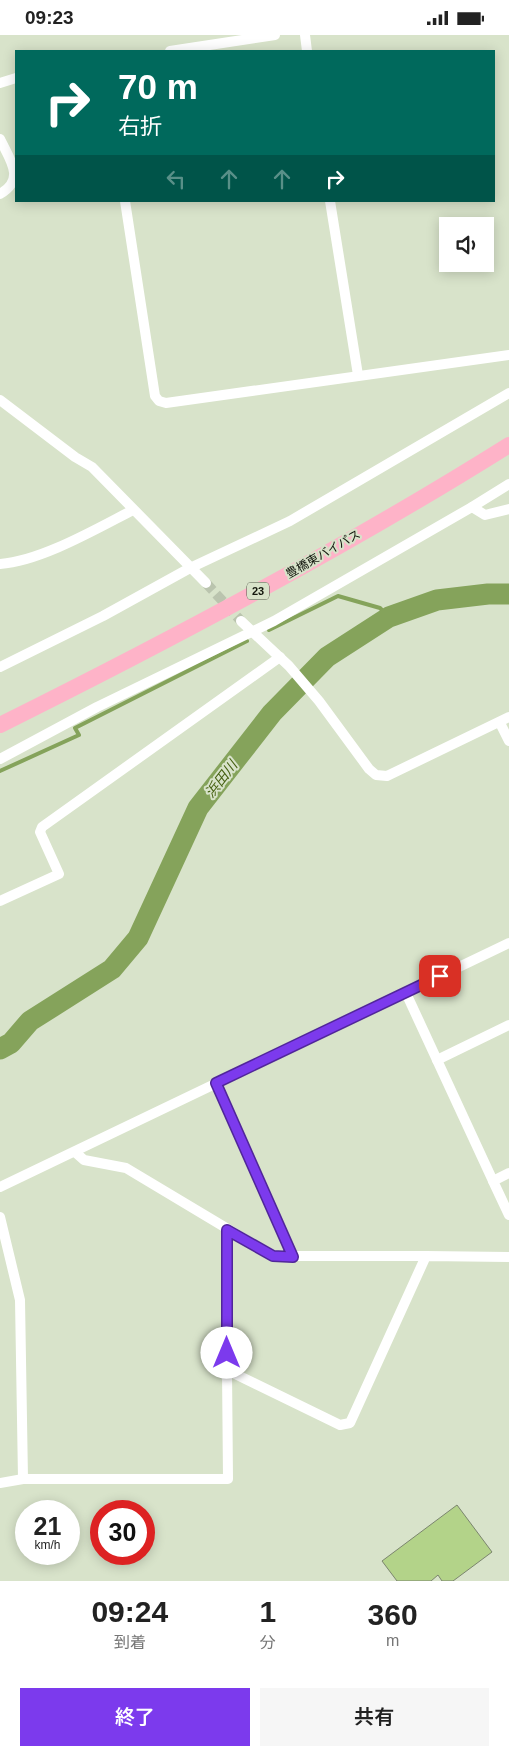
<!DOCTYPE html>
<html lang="ja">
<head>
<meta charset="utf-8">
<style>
  :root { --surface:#fff; --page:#f6f6f6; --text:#222; --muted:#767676; --accent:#7c3aed }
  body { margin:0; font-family:Helvetica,"Noto Sans JP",sans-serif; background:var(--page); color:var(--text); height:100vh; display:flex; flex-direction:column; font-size:19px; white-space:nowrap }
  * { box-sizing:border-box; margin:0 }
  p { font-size:16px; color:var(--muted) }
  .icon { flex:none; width:28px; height:28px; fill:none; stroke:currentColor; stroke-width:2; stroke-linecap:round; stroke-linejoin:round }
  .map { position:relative; height:1546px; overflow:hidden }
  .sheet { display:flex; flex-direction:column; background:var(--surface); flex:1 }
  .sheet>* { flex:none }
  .top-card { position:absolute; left:15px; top:15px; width:480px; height:152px; border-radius:0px; box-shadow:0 2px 12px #0003; background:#00695c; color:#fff; overflow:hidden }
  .tools { position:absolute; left:439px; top:182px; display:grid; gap:10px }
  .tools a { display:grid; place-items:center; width:55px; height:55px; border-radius:0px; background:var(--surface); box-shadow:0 2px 12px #0003; font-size:25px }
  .speed { position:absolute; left:15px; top:1465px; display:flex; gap:10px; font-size:25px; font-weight:700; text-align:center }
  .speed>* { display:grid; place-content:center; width:65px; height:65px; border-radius:50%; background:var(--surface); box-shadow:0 2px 12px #0003; line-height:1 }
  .speed small { font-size:12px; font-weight:400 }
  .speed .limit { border:8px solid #d22; background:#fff; color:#111 }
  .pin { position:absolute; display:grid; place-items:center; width:42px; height:42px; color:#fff; margin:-21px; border-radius:10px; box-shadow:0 2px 8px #0006 }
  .me { position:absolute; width:55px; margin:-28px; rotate:0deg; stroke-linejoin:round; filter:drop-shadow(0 0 4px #0008) }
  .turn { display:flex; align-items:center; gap:18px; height:105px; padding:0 20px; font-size:22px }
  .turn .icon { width:65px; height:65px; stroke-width:2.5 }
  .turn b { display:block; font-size:35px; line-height:42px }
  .lanes { display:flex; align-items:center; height:48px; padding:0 20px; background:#0003; justify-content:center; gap:25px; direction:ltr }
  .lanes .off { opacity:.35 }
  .eta { display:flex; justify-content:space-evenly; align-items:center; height:85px; text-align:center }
  .eta b { font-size:30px; font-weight:600; line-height:35px }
  .button { display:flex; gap:10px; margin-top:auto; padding:10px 20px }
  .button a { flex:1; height:58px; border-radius:0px; background:var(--accent); color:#fff; font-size:20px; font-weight:600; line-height:58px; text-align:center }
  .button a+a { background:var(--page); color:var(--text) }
  .status { display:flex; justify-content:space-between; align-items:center; height:35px; padding:0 25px; background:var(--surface); direction:ltr }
  .status svg { height:14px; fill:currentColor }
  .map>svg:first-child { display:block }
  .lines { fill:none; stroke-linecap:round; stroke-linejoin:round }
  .stream { stroke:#85a35b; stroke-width:4 }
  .river { stroke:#85a35b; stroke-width:21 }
  .building { fill:#b3d389; stroke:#7b856e }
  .minor-tunnel { stroke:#bac4ae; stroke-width:10; stroke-dasharray:10 5; stroke-linecap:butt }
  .minor { stroke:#fff; stroke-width:10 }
  .trunk { stroke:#feb3c8; stroke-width:16 }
  .route-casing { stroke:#51269a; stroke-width:12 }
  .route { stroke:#7c3aed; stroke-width:9 }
  .labels { text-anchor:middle; stroke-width:4; stroke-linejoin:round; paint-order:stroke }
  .shield { fill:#d8e3ca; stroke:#4e5446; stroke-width:1 }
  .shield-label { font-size:11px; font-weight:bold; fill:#13170e }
  .street-label { font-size:12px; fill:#13170e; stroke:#d8e3ca }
  .water-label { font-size:14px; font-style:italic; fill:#456011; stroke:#d8e3ca }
</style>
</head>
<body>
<div class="status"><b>09:23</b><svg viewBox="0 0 49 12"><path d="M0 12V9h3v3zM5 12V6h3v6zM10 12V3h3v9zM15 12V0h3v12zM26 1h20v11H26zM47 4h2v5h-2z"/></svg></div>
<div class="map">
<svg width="509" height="1546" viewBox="0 0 509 1546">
  <rect width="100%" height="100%" fill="#d8e3ca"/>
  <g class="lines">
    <g class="stream">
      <path d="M269 595 338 561 380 573 389 582"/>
      <path d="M0 736 79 700 75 693 247 606"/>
    </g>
    <path class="river" d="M0 1014 11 1008 30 986 112 934 138 903 198 773 272 678 327 622 389 582 437 565 488 559H509"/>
  </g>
  <path class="building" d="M457 1470 492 1517 453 1546H442L438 1540 431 1546H397L382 1526Z"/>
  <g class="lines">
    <path class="minor-tunnel" d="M206 548 241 586"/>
    <g class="minor">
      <path d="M305 0 307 16"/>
      <path d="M170 16 275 0"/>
      <path d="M0 48 16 43"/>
      <path d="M0 104C10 125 26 144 0 159"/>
      <path d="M125 166 155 361 159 366 166 368 509 320"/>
      <path d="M330 166 358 340"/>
      <path d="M0 365 75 422 92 432 206 548"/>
      <path d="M472 472 485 480 509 474"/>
      <path d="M0 529C41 526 96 494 133 475"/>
      <path d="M241 586 289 631 319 666 369 734 376 740 387 741 509 682"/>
      <path d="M0 632 103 581 190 533 290 486 509 358"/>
      <path d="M500 688 509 706"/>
      <path d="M0 724 97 672 274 586 472 472 509 449"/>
      <path d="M0 866 59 839 40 797 42 792 280 622"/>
      <path d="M406 958 493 1146"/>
      <path d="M437 1025 509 990"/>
      <path d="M216 1048 293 1221"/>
      <path d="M75 1117 84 1125 126 1133 273 1221H426"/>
      <path d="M509 1138 493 1146 509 1180"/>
      <path d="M0 1152 509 908"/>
      <path d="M0 1182 20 1265 23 1444"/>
      <path d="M227 1335V1195"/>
      <path d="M0 1448 23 1444H228L227 1335 340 1390 350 1388 426 1221 509 1222"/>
    </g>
    <path class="trunk" d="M0 690C173 604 345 513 509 410"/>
  </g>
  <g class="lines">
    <g class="route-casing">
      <path id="route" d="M227 1318V1195L273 1221 293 1222 216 1048 440 941"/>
    </g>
    <use href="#route" class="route"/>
  </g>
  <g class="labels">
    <rect class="shield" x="247" y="547.5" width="22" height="17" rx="4"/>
    <g class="shield-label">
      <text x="258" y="560">23</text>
    </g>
    <g class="street-label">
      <text transform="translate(323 519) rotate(-30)" y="4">豊橋東バイパス</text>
    </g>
    <g class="water-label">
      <text transform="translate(221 744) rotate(-52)" y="5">浜田川</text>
    </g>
  </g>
</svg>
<div class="tools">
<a><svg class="icon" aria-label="sound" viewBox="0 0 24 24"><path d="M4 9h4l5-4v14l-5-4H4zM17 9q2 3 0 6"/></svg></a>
</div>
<div class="speed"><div>21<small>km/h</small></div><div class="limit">30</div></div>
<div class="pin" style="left:440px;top:941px;background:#d93025"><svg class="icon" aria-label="arrive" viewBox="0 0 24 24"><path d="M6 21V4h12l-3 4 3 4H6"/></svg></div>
<svg class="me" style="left:227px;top:1318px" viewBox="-20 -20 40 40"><circle r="19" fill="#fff"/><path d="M0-13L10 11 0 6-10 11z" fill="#7c3aed"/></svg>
<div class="top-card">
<div class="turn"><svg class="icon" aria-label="right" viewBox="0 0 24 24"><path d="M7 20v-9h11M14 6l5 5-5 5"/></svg><div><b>70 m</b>右折</div></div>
<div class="lanes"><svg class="icon off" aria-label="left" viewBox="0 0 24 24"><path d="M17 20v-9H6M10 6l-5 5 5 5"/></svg><svg class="icon off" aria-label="ahead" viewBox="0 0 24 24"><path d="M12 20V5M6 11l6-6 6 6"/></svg><svg class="icon off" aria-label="ahead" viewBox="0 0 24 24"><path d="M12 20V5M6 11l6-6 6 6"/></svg><svg class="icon" aria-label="right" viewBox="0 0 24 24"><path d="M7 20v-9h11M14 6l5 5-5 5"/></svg></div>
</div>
</div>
<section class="sheet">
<div class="eta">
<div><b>09:24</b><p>到着</p></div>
<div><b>1</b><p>分</p></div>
<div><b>360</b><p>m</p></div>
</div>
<div class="button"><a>終了</a><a>共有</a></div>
</section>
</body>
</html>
